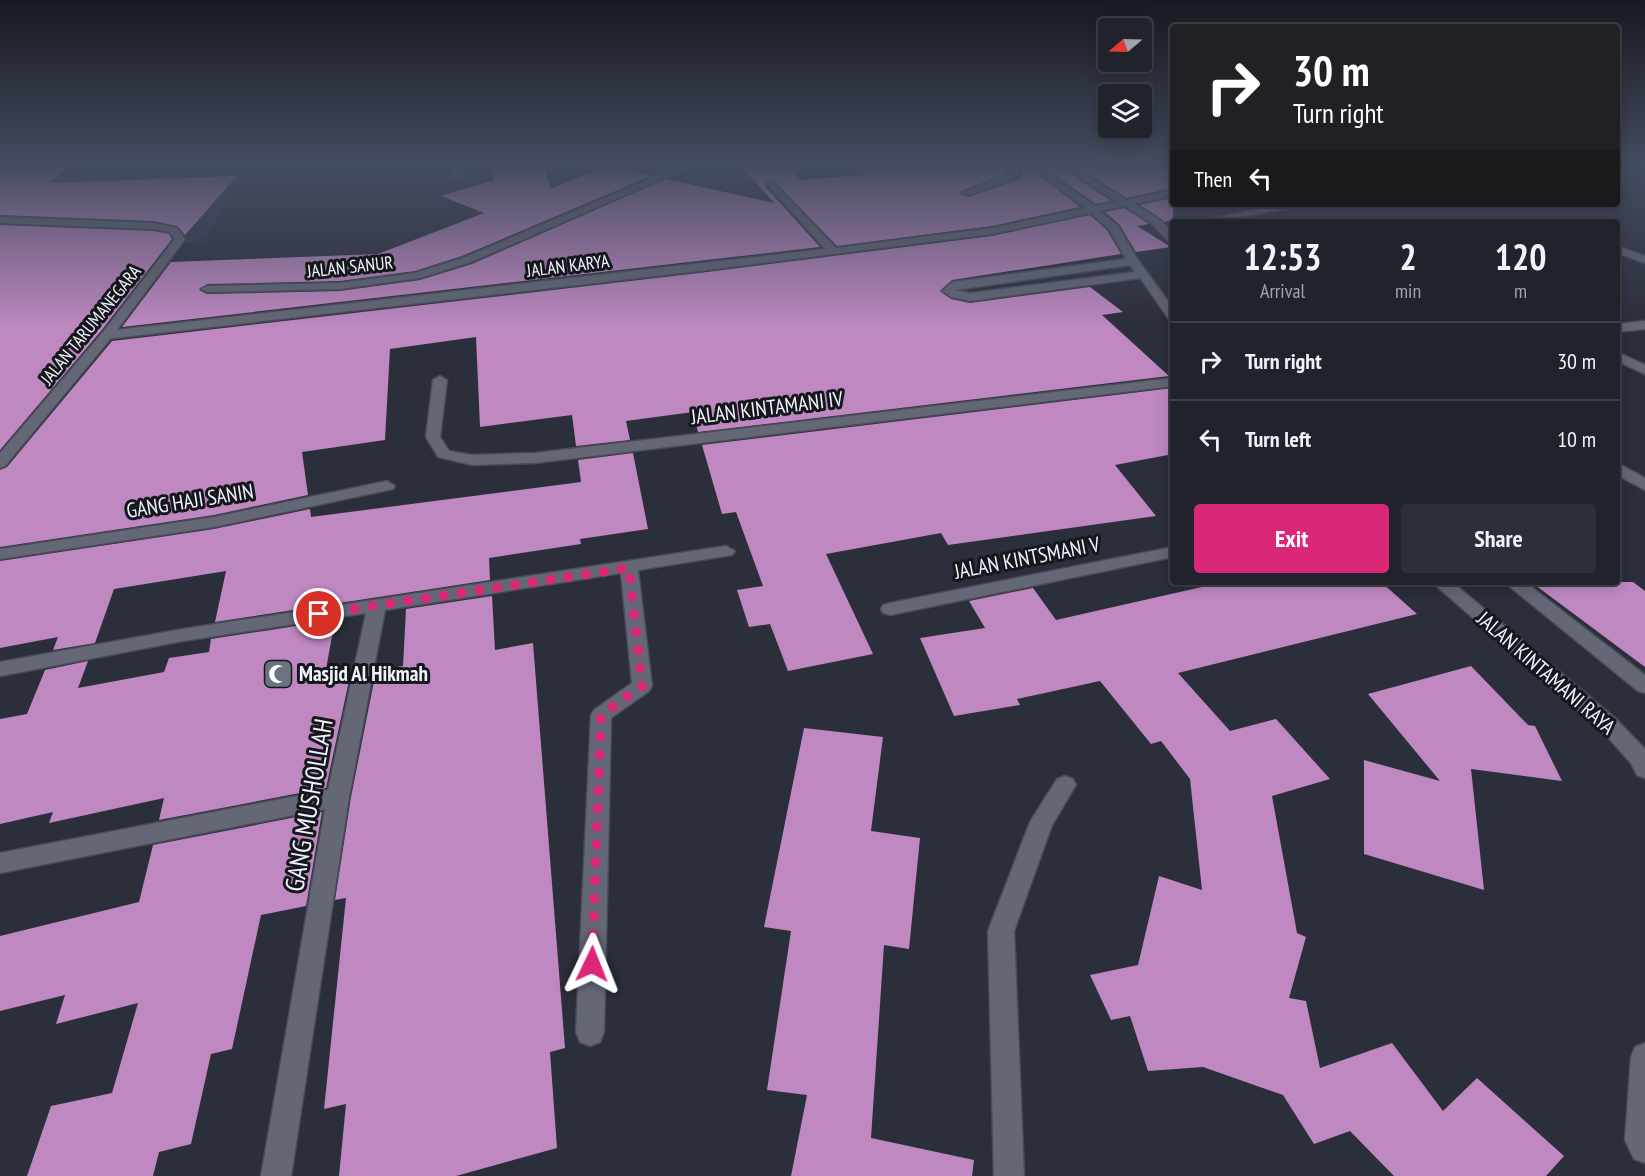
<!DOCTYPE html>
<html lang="en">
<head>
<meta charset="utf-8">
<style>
  :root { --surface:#20222c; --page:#2d2f38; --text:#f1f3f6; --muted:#a2a4a9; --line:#3d3f48; --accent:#db2777 }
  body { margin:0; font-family:"PT Sans Narrow",sans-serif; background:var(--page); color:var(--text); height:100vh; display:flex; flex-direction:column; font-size:22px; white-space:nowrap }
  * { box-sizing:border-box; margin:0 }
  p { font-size:20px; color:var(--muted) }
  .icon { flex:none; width:33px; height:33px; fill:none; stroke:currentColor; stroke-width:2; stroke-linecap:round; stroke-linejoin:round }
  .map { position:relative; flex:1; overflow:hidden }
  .details { position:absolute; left:1170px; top:219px; width:450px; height:366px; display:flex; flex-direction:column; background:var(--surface); border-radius:6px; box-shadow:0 3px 15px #0003,0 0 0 2px var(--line) }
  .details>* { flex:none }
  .guide { position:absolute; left:1170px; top:24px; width:450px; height:183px; border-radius:6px; box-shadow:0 3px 15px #0003,0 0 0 2px var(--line); background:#202124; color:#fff; overflow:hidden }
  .needle { width:39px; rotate:251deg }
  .fabs { position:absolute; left:1098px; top:18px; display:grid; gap:12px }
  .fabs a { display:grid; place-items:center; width:54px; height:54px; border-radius:6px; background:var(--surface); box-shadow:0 3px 15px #0003,0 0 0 2px var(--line); font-size:30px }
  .pin { position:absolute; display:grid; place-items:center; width:51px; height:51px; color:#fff; margin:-26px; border:3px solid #fff; border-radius:50%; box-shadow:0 2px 6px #0007 }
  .me { position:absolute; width:66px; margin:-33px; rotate:2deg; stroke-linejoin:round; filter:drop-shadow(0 0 4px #0008) }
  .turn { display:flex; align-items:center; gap:21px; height:126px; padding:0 24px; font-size:27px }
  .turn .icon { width:78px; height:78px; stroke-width:2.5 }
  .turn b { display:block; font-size:42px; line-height:51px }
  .then { display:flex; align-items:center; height:57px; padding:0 24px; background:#0003; gap:12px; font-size:22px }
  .eta { display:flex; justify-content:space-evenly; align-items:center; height:102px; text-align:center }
  .eta b { font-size:36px; font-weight:800; line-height:42px }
  .action { display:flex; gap:12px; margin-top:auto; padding:12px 24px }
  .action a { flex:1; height:69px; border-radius:6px; background:var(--accent); color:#fff; font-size:24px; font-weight:800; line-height:69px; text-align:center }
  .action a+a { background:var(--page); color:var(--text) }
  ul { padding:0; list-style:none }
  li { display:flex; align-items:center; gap:18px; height:78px; padding:0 24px; border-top:2px solid var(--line) }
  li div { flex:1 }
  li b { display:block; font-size:22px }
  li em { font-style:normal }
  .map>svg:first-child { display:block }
  .built { fill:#33374a }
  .building { fill:#bf88c1 }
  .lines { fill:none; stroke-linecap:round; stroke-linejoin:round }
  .minor-casing { stroke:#494b56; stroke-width:3 }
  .tertiary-casing { stroke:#494b56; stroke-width:3 }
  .minor { fill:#636776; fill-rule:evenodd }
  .tertiary { fill:#636776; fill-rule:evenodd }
  .route { stroke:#db2777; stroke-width:10; stroke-dasharray:0 18 }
  .labels { text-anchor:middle; stroke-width:6; stroke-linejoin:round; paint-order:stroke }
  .far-street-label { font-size:18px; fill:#f0f3fb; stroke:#15171d }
  .street-label { font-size:21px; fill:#f0f3fb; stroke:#15171d }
  .poi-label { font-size:21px; font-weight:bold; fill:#f0f3fb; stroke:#15171d; text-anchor:start }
  .near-street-label { font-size:26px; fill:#f0f3fb; stroke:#15171d }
</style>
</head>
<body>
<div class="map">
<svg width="1645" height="1176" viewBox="0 0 1645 1176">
  <rect width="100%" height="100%" fill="#2b2e3b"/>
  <path class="built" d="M0 165H248L203 243 0 237Z"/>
  <g class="building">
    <path d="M0 165H71L48 183 237 176 185 235 177 226 153 221 0 215Z"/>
    <path d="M491 165H543L551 189 606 166 651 176 462 256 415 271 340 281 207 284 199 290 207 294 340 291 420 280 472 264 666 179 774 203 740 165H785L801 180 863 175 864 165H1004L1008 173 959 192 968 197 1020 179 1023 172 1018 165H1026L1080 207 992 226 837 246 772 179 766 182 765 186 820 247 122 327 171 262 378 254 484 213 441 196 494 180Z"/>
    <path d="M1040 165H1057L1111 201 1096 204Z"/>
    <path d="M1073 165H1173V188L1127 198Z"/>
    <path d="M1173 198V220L1165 222 1140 205Z"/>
    <path d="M1124 208 1149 224 1137 226 1171 247 1136 252 1119 224 1105 212Z"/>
    <path d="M1090 215 1107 230 1121 254 952 280 940 291 951 299 970 303 1090 287 1123 312 1102 315 1169 376 698 432 693 412 626 421 630 440 576 446 572 415 480 427 476 337 390 349 385 440 302 452 308 495 214 515 0 547V470L7 467 112 341 699 273 992 236Z"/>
    <path d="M0 225 153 231 169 234 172 239 101 331 0 450Z"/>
    <path d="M1173 388V454L1115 465 1156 516 948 545 941 533 826 554 873 654 788 671 770 624 749 627 737 590 763 586 736 512 722 514 702 445Z"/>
    <path d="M633 453 648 529 580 539 581 544 489 558 490 580 215 622 226 571 114 589 95 643 53 650 58 637 0 648V561L214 529 310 509 311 517 581 482 578 460Z"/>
    <path d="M1224 582H1381L1417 614 1178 673 1230 731 1276 719 1330 779 1272 796 1297 933 1306 937 1289 998 1306 1001 1320 1068 1392 1043 1443 1111 1477 1078 1564 1156 1546 1176H1394L1350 1131 1314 1144 1283 1095 1203 1067 1148 1071 1130 1016 1111 1020 1090 975 1138 965 1159 876 1202 890 1190 779 1161 741 1151 744 1100 681 1017 699 1020 705 954 716 920 638 985 628 969 601 1033 588 1056 620Z"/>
    <path d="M1531 582H1633L1645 591V667Z"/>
    <path d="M492 596 495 650 533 643 565 1048 550 1052 557 1148 456 1176H339L346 1104 324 1109 346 898 335 900 351 797 376 671 403 666 406 609Z"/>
    <path d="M335 620 324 680 350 676 326 788 159 820 164 798 49 823 53 812 0 824V719L27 714 45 670 88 661 78 688 164 672 169 658 209 652 211 639Z"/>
    <path d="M1471 666 1528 725 1535 726 1562 781 1471 769 1484 890 1364 854V760L1440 781 1368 694Z"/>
    <path d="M804 728 883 737 871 831 920 838 909 949 884 945 871 1138 974 1160 972 1176H791L807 1095 767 1090 791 931 764 927Z"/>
    <path d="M322 812 306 906 261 915 232 1049 211 1054 191 1144 159 1152 153 1176H27L51 1106 112 1093 138 1003 56 1024 65 995 0 1011V936L139 902 153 845Z"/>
  </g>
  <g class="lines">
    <g class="minor-casing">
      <g id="minor">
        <path d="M456 165H464L461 179 453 177Z"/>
        <path d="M683 165H694L471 262 420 278 340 289 207 292 201 289 207 286 340 283 415 273 463 258Z"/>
        <path d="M1006 165H1015L1021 171 1019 177 969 195 961 193 1011 174Z"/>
        <path d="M1028 165H1037L1095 206 1117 202 1059 165H1069L1127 200 1173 190V196L1134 204C1153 215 1173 222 1173 246L1150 222 1124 206 1100 211 1117 225 1138 260 1173 308V320L1169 319 1140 278 970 301 951 297 942 291 952 282 1126 259 1109 229 1091 213 992 234 699 271 107 339 101 335 107 331 825 249 769 186 767 184 772 181 836 248 992 228 1085 208ZM1130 265 1135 272 970 293 955 290Z"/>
        <path d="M1287 204H1309L1215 222H1192Z"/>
        <path d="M1617 246 1645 256V263L1617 253Z"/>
        <path d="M1645 321V329L1617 332V324Z"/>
        <path d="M1617 352 1645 365V374L1617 361Z"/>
        <path d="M440 376 447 380 440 437 449 451 472 455 535 453 1173 378V386L535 463 472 465 438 457 426 437 433 380Z"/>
        <path d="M1617 463 1645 478V490L1617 475Z"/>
        <path d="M387 481 395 486 393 489 214 527 0 559V549L214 517Z"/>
        <path d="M726 546 735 551 732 555 638 570 652 686 649 691 611 718 604 1032 600 1042 590 1046 580 1042 576 1032 591 715 594 710 632 683 621 573 385 610 349 797 291 1176H261L325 809 0 873V853L328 790 366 613 183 641 0 676V662L183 629Z"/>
        <path d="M1173 547V557L890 615 883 613 881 609 883 605 890 603Z"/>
        <path d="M1432 582H1452L1616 719 1645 749V778L1637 775 1631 763 1602 731Z"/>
        <path d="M1504 582H1525L1645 675V693L1638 691Z"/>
        <path d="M1065 776 1073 779 1076 785 1052 825 1014 931 1024 1176H994L988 931 1030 822 1057 779Z"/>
        <path d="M1645 1043V1163L1634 1159 1625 1140 1631 1057 1635 1047Z"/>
      </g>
    </g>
    <g class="tertiary-casing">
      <path id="tertiary" d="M0 217 153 223 177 228 185 239 111 338 5 466 0 468V453L103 332 175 239 170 232 153 229 0 223Z"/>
    </g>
    <use href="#minor" class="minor"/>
    <use href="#tertiary" class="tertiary"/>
  </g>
  <linearGradient id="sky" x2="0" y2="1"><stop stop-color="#181920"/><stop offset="0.5" stop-color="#444c60"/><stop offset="1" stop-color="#444c60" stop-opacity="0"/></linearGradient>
  <rect width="1645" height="329" fill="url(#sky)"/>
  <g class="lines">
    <path class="route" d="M319 614 629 568 642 686 601 715 592 964"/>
  </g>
  <defs>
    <g id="mosque-square" transform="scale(1.5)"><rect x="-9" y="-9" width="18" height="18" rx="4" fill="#6b7280" stroke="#15171d"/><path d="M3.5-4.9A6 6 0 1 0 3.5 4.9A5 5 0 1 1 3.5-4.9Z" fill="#fff"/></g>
  </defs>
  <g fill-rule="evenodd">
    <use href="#mosque-square" x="278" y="674"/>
  </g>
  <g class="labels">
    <g class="far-street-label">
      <text transform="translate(568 266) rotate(-7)" y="6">JALAN KARYA</text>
      <text transform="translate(350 267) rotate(-6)" y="6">JALAN SANUR</text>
      <text transform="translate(91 325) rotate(-51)" y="6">JALAN TARUMANEGARA</text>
    </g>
    <g class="street-label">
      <text transform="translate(767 408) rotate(-7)" y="7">JALAN KINTAMANI IV</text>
      <text transform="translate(190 501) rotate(-9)" y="7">GANG HAJI SANIN</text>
      <text transform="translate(1027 558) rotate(-11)" y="7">JALAN KINTSMANI V</text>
      <text transform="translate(1546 673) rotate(41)" y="7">JALAN KINTAMANI RAYA</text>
    </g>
    <g class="poi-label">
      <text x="299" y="681">Masjid Al Hikmah</text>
    </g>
    <g class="near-street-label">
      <text transform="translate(309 805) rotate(-80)" y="9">GANG MUSHOLLAH</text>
    </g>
  </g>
</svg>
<div class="fabs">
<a><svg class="needle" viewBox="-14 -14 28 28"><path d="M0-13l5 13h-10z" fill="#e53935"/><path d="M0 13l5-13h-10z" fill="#a2a4a9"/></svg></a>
<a><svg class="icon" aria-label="layers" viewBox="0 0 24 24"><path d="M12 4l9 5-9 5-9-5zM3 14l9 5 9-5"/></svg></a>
</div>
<div class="pin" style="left:319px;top:614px;background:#d93025"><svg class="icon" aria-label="arrive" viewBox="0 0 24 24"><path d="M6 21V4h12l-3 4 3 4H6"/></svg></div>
<svg class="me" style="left:592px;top:964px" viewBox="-20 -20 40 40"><path d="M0-17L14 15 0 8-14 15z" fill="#db2777" stroke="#fff" stroke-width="4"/></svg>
<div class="guide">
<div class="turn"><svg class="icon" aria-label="right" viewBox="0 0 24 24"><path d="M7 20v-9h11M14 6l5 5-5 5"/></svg><div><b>30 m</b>Turn right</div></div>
<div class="then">Then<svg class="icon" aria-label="left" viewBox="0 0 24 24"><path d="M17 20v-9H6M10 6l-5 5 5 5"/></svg></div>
</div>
<section class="details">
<div class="eta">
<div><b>12:53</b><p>Arrival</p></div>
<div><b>2</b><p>min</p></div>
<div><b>120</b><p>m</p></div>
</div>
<ul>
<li><svg class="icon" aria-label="right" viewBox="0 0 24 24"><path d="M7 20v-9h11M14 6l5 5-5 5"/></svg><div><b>Turn right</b></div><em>30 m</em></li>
<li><svg class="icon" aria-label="left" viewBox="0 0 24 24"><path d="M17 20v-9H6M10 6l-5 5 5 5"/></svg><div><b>Turn left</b></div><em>10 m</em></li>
</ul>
<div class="action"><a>Exit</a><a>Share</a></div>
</section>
</div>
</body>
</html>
